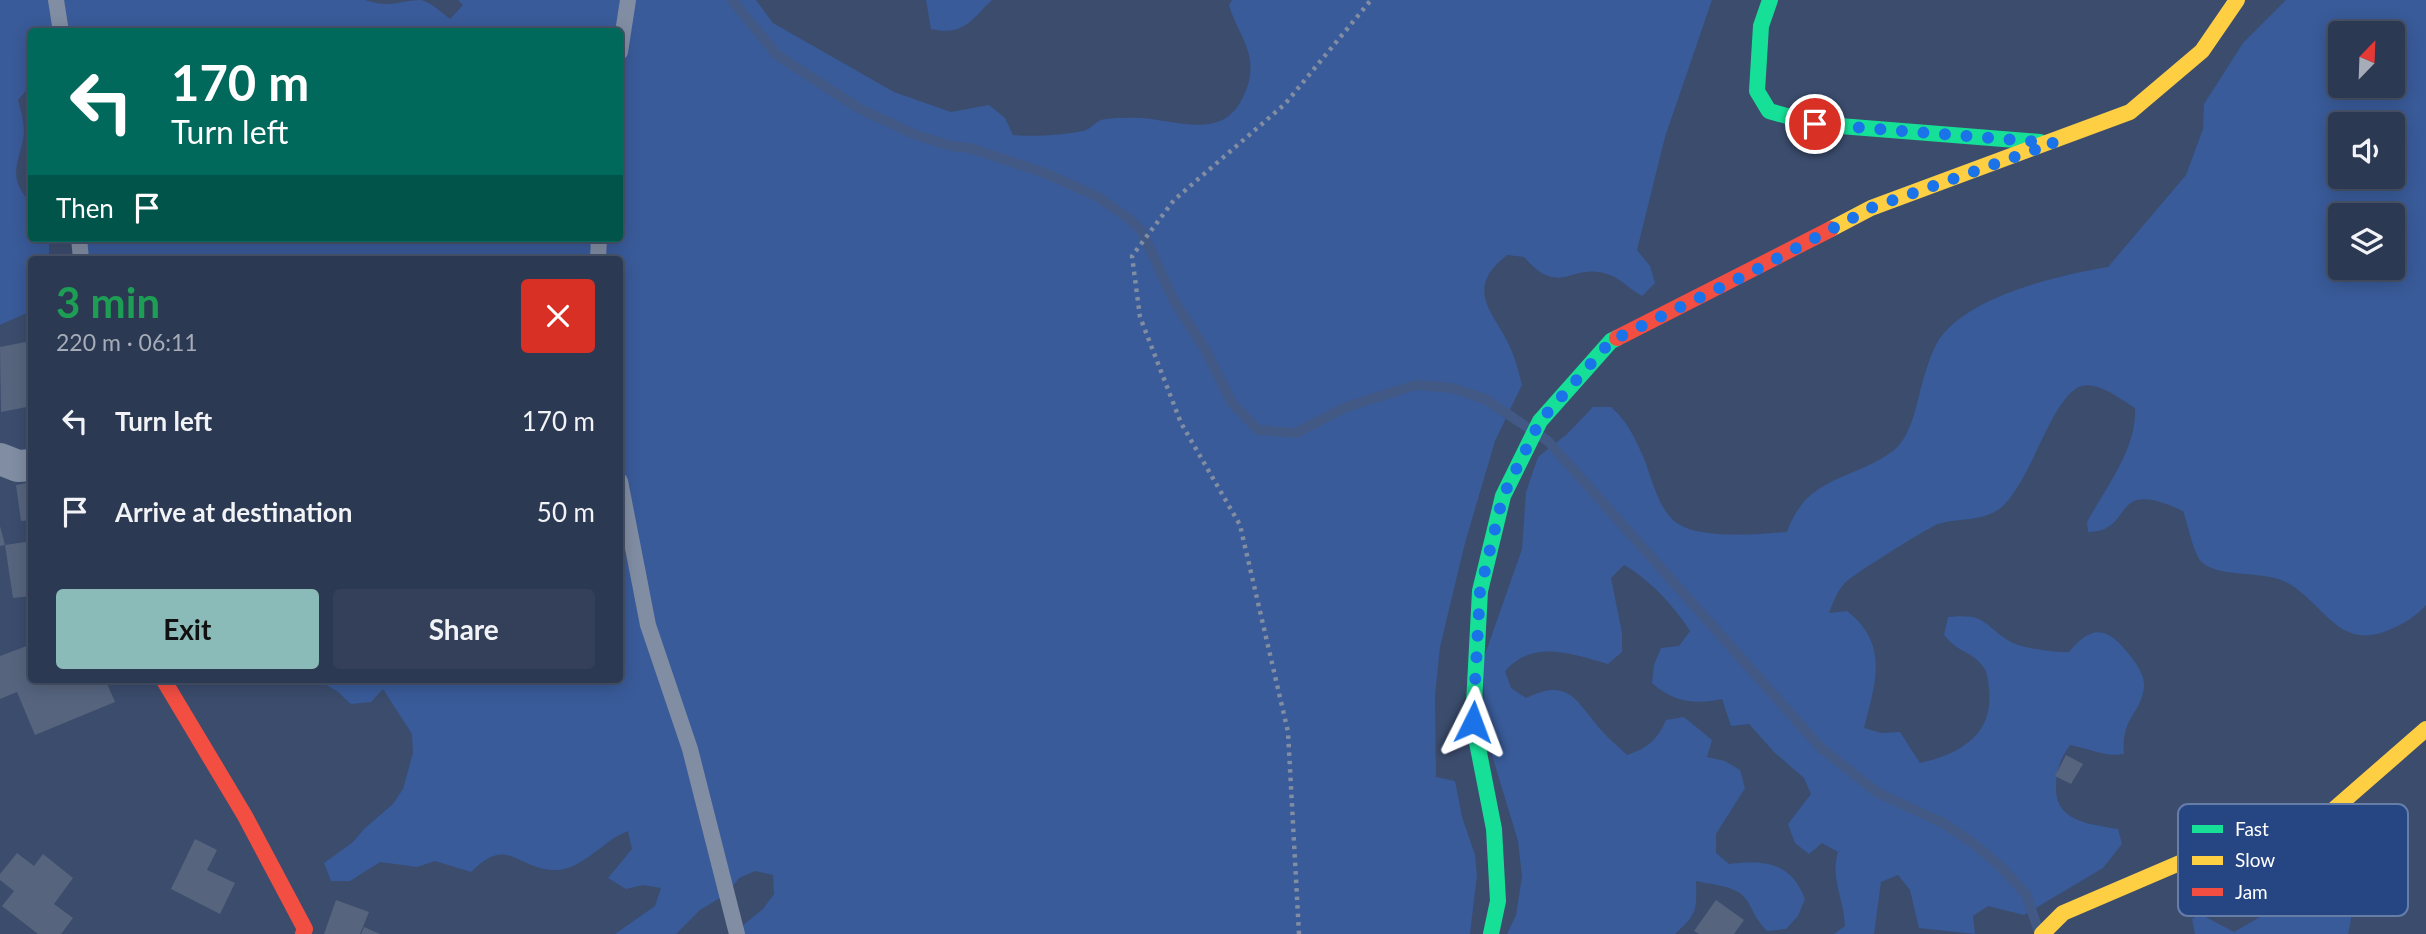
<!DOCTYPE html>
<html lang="en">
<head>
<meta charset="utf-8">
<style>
  :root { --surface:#2c3952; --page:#344059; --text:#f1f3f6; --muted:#a6acb8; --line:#485369; --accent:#8bbbb9 }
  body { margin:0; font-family:Lato,sans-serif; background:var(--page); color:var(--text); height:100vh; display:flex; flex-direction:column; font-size:26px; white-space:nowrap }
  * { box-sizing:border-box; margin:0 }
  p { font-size:23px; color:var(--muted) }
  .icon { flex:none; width:38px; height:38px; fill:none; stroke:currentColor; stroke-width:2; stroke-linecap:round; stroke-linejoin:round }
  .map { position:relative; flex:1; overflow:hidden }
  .side { position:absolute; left:28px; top:256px; width:595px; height:427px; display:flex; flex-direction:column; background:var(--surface); border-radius:7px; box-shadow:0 4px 18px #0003,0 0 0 2px var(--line) }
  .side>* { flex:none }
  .banner { position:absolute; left:28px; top:28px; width:595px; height:214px; border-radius:7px; box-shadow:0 4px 18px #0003,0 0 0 2px var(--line); background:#00695c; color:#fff; overflow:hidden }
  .needle { width:46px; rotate:23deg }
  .controls { position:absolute; left:2328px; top:21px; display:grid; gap:14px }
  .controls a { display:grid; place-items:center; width:77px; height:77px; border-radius:7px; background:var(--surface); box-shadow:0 4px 18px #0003,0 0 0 2px var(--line); font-size:35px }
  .pin { position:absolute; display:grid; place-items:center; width:60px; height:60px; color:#fff; margin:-30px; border:4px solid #fff; border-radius:50%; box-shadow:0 2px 7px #0007 }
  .me { position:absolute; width:77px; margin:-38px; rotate:3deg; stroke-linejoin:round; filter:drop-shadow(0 0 5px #0008) }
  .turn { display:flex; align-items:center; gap:24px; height:147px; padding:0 28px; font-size:32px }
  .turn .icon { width:91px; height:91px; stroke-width:2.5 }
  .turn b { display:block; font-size:49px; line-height:60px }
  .then { display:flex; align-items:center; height:66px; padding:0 28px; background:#0003; gap:14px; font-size:26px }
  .round { display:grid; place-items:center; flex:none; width:74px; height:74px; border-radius:7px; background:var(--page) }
  .summary { display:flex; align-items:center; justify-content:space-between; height:119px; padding:0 28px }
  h1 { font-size:42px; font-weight:700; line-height:52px; color:#1e9e55 }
  .action { display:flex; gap:14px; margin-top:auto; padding:14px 28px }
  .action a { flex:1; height:80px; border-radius:7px; background:var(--accent); color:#111; font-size:28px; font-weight:700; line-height:80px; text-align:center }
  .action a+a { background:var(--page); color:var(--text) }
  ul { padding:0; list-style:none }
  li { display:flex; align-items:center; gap:21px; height:91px; padding:0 28px }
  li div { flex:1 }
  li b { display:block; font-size:26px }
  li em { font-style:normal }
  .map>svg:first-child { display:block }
  .green { fill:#395b99; fill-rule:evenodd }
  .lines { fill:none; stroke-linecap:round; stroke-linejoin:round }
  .stream { stroke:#425985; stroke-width:10 }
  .building { fill:#56647e }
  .path { stroke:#818da3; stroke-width:4.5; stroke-dasharray:3.5 5; stroke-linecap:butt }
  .lane { stroke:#818da3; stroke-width:16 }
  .street { stroke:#818da3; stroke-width:32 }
  .fast { stroke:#16e098; stroke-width:16 }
  .slow { stroke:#ffcf43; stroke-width:16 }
  .jam { stroke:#f24e42; stroke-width:16 }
  .route { stroke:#1a73e8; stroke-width:12; stroke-dasharray:0 21.6 }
  .key { fill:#254583; stroke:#667da8; stroke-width:2 }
  .key-label { font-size:19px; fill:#fff }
</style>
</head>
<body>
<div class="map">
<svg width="2426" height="934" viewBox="0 0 2426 934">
  <rect width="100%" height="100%" fill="#3b4c6d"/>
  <g class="green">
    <path d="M0 0H365C392 9 399 0 421 0 431 2 442 13 450 19L463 5 458 0H756L773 23 894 92 951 112 989 105 1005 118 1013 135C1033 137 1064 135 1083 131 1090 130 1094 123 1101 120 1109 118 1120 118 1128 118 1166 115 1218 144 1241 101 1248 88 1252 75 1250 60 1247 40 1234 24 1229 5L1232 0H1712L1665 137 1637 250 1650 266 1655 283 1642 296C1632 291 1621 279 1610 275 1570 260 1562 300 1524 257L1507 255C1460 292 1498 314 1513 354 1517 364 1519 375 1522 385L1495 441 1465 543 1440 647 1435 696 1436 777 1455 781 1462 817 1475 855 1477 875 1470 934H732L763 909 774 894 773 875 755 871 739 878 727 894 700 910 676 934H615L655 906 661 888 643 885 626 889 608 878 632 849 628 831C603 840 581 872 553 870 515 868 508 835 471 872L435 861 417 867 380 862 350 881H331L324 863 353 842 365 828 393 804 403 789 413 753 412 734 383 689 371 702 351 704 337 691 321 682 293 679H620V259H89L84 238H620V32H32L31 85 18 100C21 112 26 127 23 140 17 167 8 179 31 203L32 238H49V259H32L31 311 0 325Z"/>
    <path d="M926 0H992C970 21 964 36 931 29Z"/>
    <path d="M2286 0H2426V605C2416 616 2404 624 2391 629 2339 653 2325 604 2288 583 2264 569 2210 580 2198 557 2191 543 2188 525 2183 511 2107 476 2137 531 2088 532L2087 522C2106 487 2137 449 2135 408 2120 399 2094 378 2077 388 2050 404 2032 477 2004 505 1985 523 1960 517 1938 524 1926 529 1852 575 1844 584 1836 593 1833 603 1829 613L1847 611C1889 644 1876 682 1864 728L1881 733 1900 732 1920 763C1960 754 1994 735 1989 689 1988 682 1988 674 1984 668 1973 651 1959 654 1944 635L1948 617C1988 613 1982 625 2011 642 2022 648 2056 653 2069 652 2094 621 2110 629 2132 658 2138 666 2145 677 2144 687 2141 715 2121 716 2124 754 2102 757 2092 749 2070 745 2060 759 2056 770 2056 787 2055 822 2090 824 2118 829L2122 844 2103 868 2024 915 1988 906 1973 916 1975 934 1919 928 1910 890 1898 875 1881 882 1874 934H1834L1845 926C1844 898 1830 880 1838 852L1822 843 1809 854 1795 843 1788 824 1811 794 1804 778 1774 752 1749 724 1731 726 1722 699C1695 705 1673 702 1652 683L1654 665 1661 648 1679 646 1690 631C1674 606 1649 579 1624 565L1611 578 1622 633V652L1608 664C1572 654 1533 639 1505 671L1511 688 1526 698C1570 676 1577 703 1602 731 1610 740 1619 747 1627 755 1648 748 1657 740 1666 720L1684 717 1712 740 1707 757 1725 761 1740 770 1745 788 1716 834V853L1729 864C1765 860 1791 862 1805 899L1798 916 1786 929 1767 931C1757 921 1754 913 1748 902 1739 885 1712 885 1696 881 1697 910 1697 914 1675 934H1507L1516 915 1522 877 1518 841 1485 732 1483 660 1522 549 1526 492 1538 457 1567 434 1593 407H1611C1629 423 1636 440 1645 461 1652 480 1658 505 1672 519 1693 541 1759 534 1787 532 1807 475 1850 482 1893 451 1912 436 1916 405 1922 384 1926 370 1930 356 1937 343 1964 297 2059 275 2108 267L2186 175 2203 129 2204 104 2243 43ZM2340 33H2392V86H2340ZM2340 124H2392V177H2340ZM2340 215H2392V268H2340Z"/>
    <path d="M2341 872 2350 873 2357 890 2348 934H2195L2192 919 2200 914 2234 932 2260 917 2297 908Z"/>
  </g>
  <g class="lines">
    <path class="stream" d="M732 0 777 55 860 109 916 135 951 146 970 148 1045 173 1098 197 1128 218 1142 231 1173 299 1205 349 1232 403 1258 430 1296 433 1346 407 1416 385 1452 388 1485 399 1548 441 1821 748 1878 793 1943 823 1973 843 2001 867 2026 894 2038 929"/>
  </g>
  <g class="building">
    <path d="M31 341 32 406 1 412 0 347Z"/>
    <path d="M32 482V520L21 521 16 485Z"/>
    <path d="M0 526 5 545 0 546Z"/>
    <path d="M32 541V596L13 598 5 545Z"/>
    <path d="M32 644V679H105L115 702 35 735 17 692 0 699V656Z"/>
    <path d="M2066 755 2083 764 2071 784 2055 776Z"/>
    <path d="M195 839 217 850 207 870 235 883 220 914 171 889Z"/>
    <path d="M17 853 34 866 43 854 73 878 54 904 73 918 61 934H38L2 906 14 891 0 880V874Z"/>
    <path d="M336 900 369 912 360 934H324Z"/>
    <path d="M1716 900 1744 920 1734 934H1699L1694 931Z"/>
    <path d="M364 927 380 934H361Z"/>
  </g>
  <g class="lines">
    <path class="path" d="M1299 934 1288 732 1240 525 1181 423 1140 317 1132 256 1174 200 1285 104 1371 0"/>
    <g class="lane">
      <path d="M56 0 61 32"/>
      <path d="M620 52 628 0"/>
      <path d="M79 238 81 259"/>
      <path d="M598 259 599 238"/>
      <path d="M620 481 648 625 690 749 737 934"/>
    </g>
    <path class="street" d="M0 459 18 466 32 465"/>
    <g class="fast">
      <path d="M1770 0 1761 26 1757 91 1769 111 1815 124 2040 142"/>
      <path d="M1491 934 1498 901 1494 829 1473 722 1480 591 1503 496 1540 421 1611 341 1617 338"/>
    </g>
    <g class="slow">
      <path d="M1831 229 1871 208 2130 112 2202 51 2237 0"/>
      <path d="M2042 934 2063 913 2189 859 2324 818 2426 729"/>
    </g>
    <g class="jam">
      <path d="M1617 338 1831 229"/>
      <path d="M163 679 245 816 305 929 303 934"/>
    </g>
  </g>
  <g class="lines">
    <path class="route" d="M1473 722 1480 591 1503 496 1540 421 1611 341 1748 274 1871 208 2054 143 1815 124"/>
  </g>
  <rect x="2178" y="804" width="230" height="112" rx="10" class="key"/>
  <rect x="2192" y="825" width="31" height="8" fill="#16e098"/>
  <rect x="2192" y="856" width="31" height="9" fill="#ffcf43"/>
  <rect x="2192" y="888" width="31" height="8" fill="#f24e42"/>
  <g class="key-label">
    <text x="2235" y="836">Fast</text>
    <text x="2235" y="867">Slow</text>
    <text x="2235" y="899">Jam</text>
  </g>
</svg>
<div class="controls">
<a><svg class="needle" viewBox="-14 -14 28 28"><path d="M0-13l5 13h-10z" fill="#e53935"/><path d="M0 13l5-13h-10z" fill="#a6acb8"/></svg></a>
<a><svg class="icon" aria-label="sound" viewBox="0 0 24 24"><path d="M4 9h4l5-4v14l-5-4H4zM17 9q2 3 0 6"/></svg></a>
<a><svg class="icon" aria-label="layers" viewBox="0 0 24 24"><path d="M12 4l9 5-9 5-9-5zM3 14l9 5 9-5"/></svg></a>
</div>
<div class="pin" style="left:1815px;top:124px;background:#d93025"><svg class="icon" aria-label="arrive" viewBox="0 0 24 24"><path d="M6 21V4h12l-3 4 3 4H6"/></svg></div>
<svg class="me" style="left:1473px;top:722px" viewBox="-20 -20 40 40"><path d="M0-17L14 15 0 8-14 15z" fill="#1a73e8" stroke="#fff" stroke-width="4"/></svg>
<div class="banner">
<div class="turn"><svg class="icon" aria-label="left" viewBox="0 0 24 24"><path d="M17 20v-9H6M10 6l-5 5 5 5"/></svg><div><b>170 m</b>Turn left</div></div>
<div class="then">Then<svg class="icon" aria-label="arrive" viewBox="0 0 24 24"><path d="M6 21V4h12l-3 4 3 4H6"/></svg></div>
</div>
<section class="side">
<div class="summary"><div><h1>3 min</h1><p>220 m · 06:11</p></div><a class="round" style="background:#d93025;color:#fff"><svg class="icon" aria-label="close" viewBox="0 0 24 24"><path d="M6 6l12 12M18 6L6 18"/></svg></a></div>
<ul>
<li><svg class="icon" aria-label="left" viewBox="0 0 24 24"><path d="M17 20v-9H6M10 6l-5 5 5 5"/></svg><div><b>Turn left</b></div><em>170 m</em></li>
<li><svg class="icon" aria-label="arrive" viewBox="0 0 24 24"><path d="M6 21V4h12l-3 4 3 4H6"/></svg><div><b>Arrive at destination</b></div><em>50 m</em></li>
</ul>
<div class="action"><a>Exit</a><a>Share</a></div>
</section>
</div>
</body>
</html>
